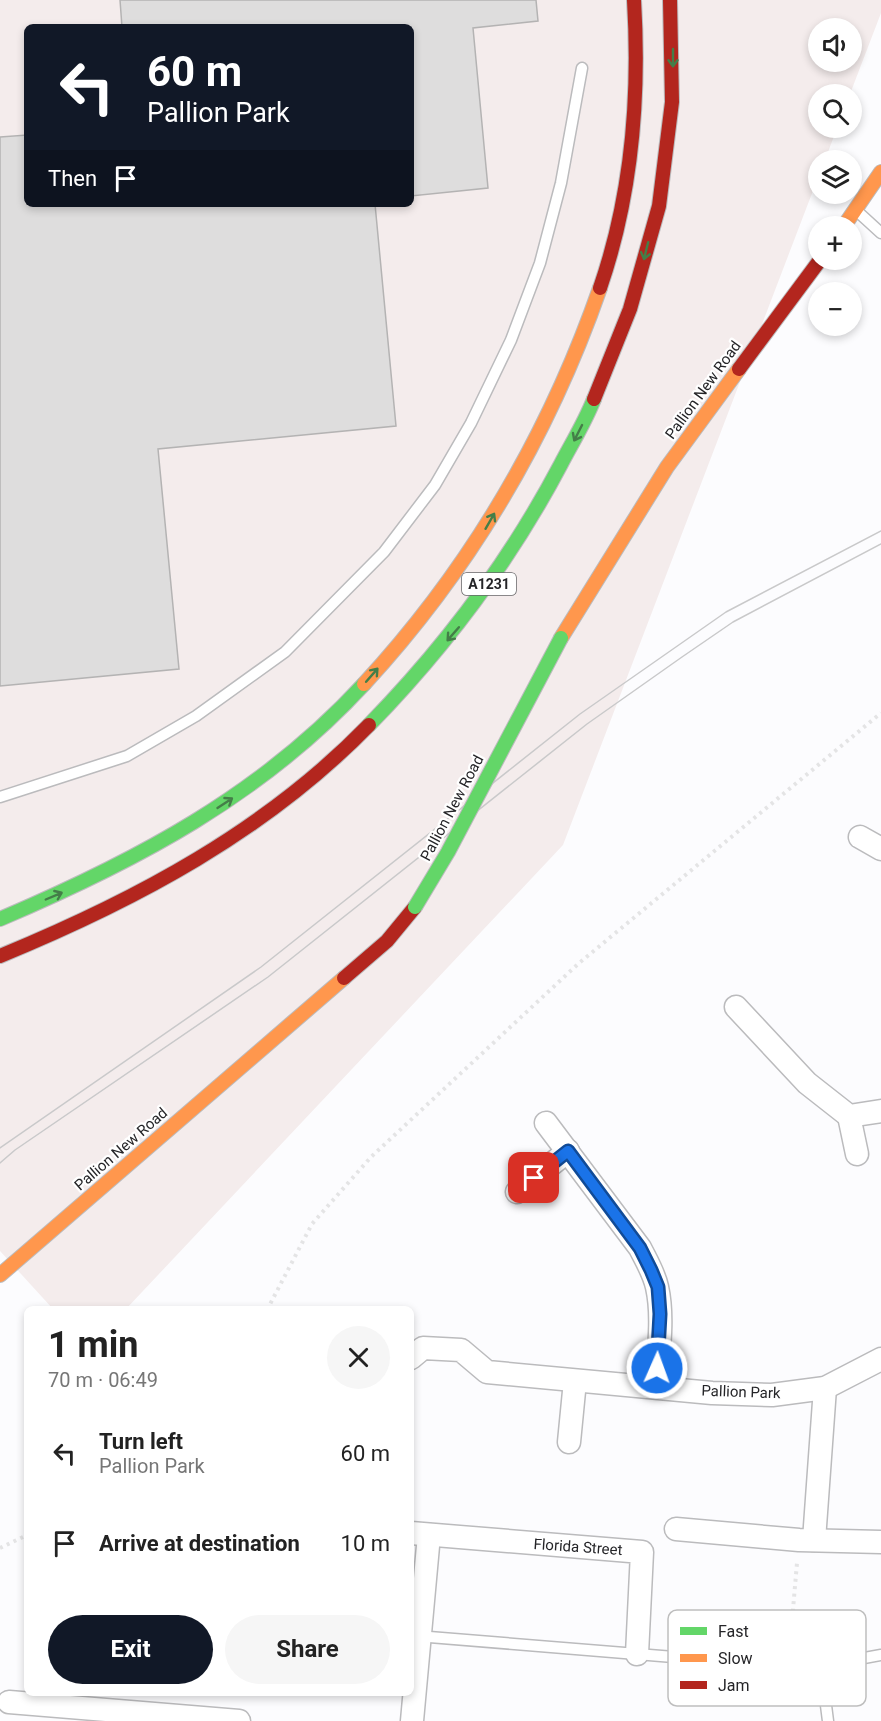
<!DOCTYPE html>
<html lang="en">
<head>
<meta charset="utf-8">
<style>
  :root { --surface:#fff; --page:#f6f6f6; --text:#222; --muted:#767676; --accent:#111827 }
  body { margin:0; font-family:Roboto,sans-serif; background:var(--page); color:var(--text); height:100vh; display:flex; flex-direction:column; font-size:22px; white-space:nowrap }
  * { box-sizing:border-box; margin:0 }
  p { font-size:20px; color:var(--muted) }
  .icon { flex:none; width:33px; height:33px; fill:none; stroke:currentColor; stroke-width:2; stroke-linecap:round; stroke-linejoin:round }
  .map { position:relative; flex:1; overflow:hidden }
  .details { position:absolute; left:24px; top:1306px; width:390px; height:390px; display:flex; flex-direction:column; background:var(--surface); border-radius:9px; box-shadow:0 3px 9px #0003 }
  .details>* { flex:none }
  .top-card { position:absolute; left:24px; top:24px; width:390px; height:183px; border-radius:9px; box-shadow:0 3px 9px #0003; background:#111827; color:#fff; overflow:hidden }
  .buttons { position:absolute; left:808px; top:18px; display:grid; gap:12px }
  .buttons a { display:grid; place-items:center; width:54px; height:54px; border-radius:50%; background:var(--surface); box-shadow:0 3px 9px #0003; font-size:30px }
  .pin { position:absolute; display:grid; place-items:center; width:51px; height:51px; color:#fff; margin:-26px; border-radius:12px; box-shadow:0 3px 9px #0006 }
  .me { position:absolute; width:66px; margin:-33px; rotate:2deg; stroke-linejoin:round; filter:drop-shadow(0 0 4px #0008) }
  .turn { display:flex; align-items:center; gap:21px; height:126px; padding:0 24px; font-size:27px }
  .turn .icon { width:78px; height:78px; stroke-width:2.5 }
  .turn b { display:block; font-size:42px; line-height:51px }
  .then { display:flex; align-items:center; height:57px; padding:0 24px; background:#0003; gap:12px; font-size:22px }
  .round { display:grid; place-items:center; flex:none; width:63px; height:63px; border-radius:32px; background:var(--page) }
  .headline { display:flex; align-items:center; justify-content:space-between; height:102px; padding:0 24px }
  h1 { font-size:36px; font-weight:700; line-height:45px }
  .action { display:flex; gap:12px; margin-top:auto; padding:12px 24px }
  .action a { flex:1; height:69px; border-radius:36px; background:var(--accent); color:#fff; font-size:24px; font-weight:700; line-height:69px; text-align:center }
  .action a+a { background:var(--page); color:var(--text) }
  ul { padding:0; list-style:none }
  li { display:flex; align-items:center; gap:18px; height:90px; padding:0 24px }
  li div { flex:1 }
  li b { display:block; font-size:22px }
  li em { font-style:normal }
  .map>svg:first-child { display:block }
  .industrial { fill:#f4ecec; fill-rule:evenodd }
  .building { fill:#dedddd; stroke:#b4b3b3; stroke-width:1.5 }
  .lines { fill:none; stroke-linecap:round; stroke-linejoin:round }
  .lane-casing { stroke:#bbbbbd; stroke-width:13 }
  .street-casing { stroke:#bbbbbd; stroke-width:25 }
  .fast-casing { stroke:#bbbbbd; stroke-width:16 }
  .slow-casing { stroke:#bbbbbd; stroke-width:16 }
  .jam-casing { stroke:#bbbbbd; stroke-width:16 }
  .path { stroke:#e4e4e5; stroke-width:4; stroke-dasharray:3 4.5; stroke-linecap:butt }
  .lane { stroke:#fff; stroke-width:10 }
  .street { stroke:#fff; stroke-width:22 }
  .fast { stroke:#63d668; stroke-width:14 }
  .slow { stroke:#ff974d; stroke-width:14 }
  .jam { stroke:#b3261e; stroke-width:14 }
  .tram { stroke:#c9c9ca; stroke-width:1.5 }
  .fast-bridge-casing { stroke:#bbbbbd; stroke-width:16; stroke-linecap:butt }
  .fast-bridge { stroke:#63d668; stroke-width:14 }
  .oneway { stroke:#447e48 }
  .route-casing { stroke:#114b97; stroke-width:15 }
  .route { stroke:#1a73e8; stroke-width:10 }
  .labels { text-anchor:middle; stroke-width:4.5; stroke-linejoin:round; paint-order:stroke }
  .shield { fill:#fff; stroke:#666668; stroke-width:1.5 }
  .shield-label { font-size:14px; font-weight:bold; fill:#252528 }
  .street-label { font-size:15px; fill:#252528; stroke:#fff }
  .key { fill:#fff; stroke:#bebebe; stroke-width:1.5 }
  .key-label { font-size:16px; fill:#252528 }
</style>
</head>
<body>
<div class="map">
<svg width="881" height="1721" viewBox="0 0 881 1721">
  <rect width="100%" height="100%" fill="#fcfcfe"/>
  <path class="industrial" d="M0 0H881V13L850 94H819V128H837L825 160H819V175L563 845 126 1309H53L0 1251ZM27 27H411V204H27ZM819 28H852V62H819Z"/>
  <g class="building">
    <path d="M120 0H536L538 21 473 28 488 188 411 196V27H122Z"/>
    <path d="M27 135V204H375L396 426 158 449 179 669 0 686V137Z"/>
  </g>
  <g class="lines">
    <g class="lane-casing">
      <g id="lane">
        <path d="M858 212 881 233"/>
        <path d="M0 797 127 756 196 716 285 652 384 552 435 485 471 423 511 340 540 263 561 183 582 68"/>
        <path d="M417 1636 796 1667 821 1666 881 1655"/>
        <path d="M821 1666 828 1721"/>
      </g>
    </g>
    <g class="street-casing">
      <g id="street">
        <path d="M860 837 881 849"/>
        <path d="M736 1007 807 1083 849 1116 881 1111"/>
        <path d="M849 1116 857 1154"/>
        <path d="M546 1123 640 1248C646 1260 654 1273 657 1287 664 1318 658 1355 656 1387"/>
        <path d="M517 1192 568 1151"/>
        <path d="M411 1358 423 1348 461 1350 487 1372 712 1393 772 1395 825 1388 881 1359"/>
        <path d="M569 1442 575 1381"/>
        <path d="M676 1529 799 1540 881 1542"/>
        <path d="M411 1533 642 1552 637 1654"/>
        <path d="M814 1540 825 1388"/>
        <path d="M9 1702 239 1721"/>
        <path d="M412 1721 429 1535"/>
      </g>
    </g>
    <g class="fast-casing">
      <g id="fast">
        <path d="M369 725C445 647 510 561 561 464 572 443 585 422 594 399"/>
        <path d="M0 919C136 861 262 795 364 684"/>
      </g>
    </g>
    <g class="slow-casing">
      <g id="slow">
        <path d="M844 226 881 172"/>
        <path d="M561 638 667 467 739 369"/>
        <path d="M364 684C471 568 548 437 600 288"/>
        <path d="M0 1275 344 978"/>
      </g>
    </g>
    <g class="jam-casing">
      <g id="jam">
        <path d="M600 288C632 195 640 98 634 0"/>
        <path d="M739 369 820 260"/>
        <path d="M594 399 630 309 659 206 672 102 670 0"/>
        <path d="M0 956C136 900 266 831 369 725"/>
        <path d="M344 978 387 941 415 907"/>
      </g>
    </g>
    <g class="path">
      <path d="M267 1310 312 1224 371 1157 578 964 881 713"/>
      <path d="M0 1548 27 1535"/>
      <path d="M794 1649 792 1621 797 1563"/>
    </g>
    <use href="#lane" class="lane"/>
    <use href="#street" class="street"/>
    <use href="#fast" class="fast"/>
    <use href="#slow" class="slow"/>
    <use href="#jam" class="jam"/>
    <g class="tram">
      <path d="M0 1148 261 967 580 714 726 612 881 531"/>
      <path d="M0 1163 15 1150 268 977 587 724 682 657 733 622 881 544"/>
    </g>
    <g class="fast-bridge-casing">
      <path id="fast-bridge" d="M415 907 448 852 561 638"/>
    </g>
    <use href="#fast-bridge" class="fast-bridge"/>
  </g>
  <defs><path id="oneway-shaft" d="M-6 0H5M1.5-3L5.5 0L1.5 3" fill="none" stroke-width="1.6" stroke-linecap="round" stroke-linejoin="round" transform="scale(1.5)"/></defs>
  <g class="oneway">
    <use href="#oneway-shaft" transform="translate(673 58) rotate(90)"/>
    <use href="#oneway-shaft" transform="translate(646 251) rotate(104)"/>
    <use href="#oneway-shaft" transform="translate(578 433) rotate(117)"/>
    <use href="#oneway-shaft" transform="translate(490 521) rotate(-60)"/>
    <use href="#oneway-shaft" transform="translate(453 634) rotate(131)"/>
    <use href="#oneway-shaft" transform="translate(372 675) rotate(-49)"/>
    <use href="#oneway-shaft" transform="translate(225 803) rotate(-33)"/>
    <use href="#oneway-shaft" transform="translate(54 896) rotate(-23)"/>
  </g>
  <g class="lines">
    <g class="route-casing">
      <path id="route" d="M534 1178 568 1151 640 1248 651 1270 658 1287 660 1314 657 1368"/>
    </g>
    <use href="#route" class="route"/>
  </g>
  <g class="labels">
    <rect class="shield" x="462" y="573" width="54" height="22" rx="4.5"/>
    <g class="shield-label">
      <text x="489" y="589">A1231</text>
    </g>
    <g class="street-label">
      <text transform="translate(703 390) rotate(-54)" y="5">Pallion New Road</text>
      <text transform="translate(452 808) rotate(-62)" y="5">Pallion New Road</text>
      <text transform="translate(121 1149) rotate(-41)" y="5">Pallion New Road</text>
      <text transform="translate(741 1392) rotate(2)" y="5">Pallion Park</text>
      <text transform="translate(578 1547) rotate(4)" y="5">Florida Street</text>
    </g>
  </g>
  <rect x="668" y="1610" width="198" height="96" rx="9" class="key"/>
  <rect x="680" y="1627" width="27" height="8" fill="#63d668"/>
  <rect x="680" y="1654" width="27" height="8" fill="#ff974d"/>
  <rect x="680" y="1681" width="27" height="8" fill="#b3261e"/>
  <g class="key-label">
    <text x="718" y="1637">Fast</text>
    <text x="718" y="1664">Slow</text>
    <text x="718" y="1691">Jam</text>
  </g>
</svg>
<div class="buttons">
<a><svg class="icon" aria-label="sound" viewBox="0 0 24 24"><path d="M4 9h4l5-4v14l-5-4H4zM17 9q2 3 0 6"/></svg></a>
<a><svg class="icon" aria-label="search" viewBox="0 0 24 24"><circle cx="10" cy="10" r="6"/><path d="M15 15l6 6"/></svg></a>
<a><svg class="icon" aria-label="layers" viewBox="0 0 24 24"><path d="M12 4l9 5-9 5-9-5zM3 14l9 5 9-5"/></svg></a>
<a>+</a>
<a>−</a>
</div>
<div class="pin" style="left:534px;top:1178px;background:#d93025"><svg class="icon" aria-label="arrive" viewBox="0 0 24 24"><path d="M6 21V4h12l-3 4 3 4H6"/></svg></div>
<svg class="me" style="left:657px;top:1368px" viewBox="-20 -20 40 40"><circle r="17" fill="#1a73e8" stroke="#fff" stroke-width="3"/><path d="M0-11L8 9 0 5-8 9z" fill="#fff"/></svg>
<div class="top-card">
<div class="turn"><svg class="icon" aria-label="left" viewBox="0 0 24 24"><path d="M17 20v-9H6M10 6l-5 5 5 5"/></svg><div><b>60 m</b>Pallion Park</div></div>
<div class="then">Then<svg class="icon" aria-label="arrive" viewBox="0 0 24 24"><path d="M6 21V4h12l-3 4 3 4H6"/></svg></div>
</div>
<section class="details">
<div class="headline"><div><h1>1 min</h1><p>70 m · 06:49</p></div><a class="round"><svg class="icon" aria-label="close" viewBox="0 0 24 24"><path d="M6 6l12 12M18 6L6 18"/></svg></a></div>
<ul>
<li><svg class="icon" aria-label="left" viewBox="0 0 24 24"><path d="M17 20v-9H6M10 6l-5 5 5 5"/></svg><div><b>Turn left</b><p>Pallion Park</p></div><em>60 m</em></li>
<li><svg class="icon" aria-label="arrive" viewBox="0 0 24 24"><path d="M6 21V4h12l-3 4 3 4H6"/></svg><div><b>Arrive at destination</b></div><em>10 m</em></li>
</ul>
<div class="action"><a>Exit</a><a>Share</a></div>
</section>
</div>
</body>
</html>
